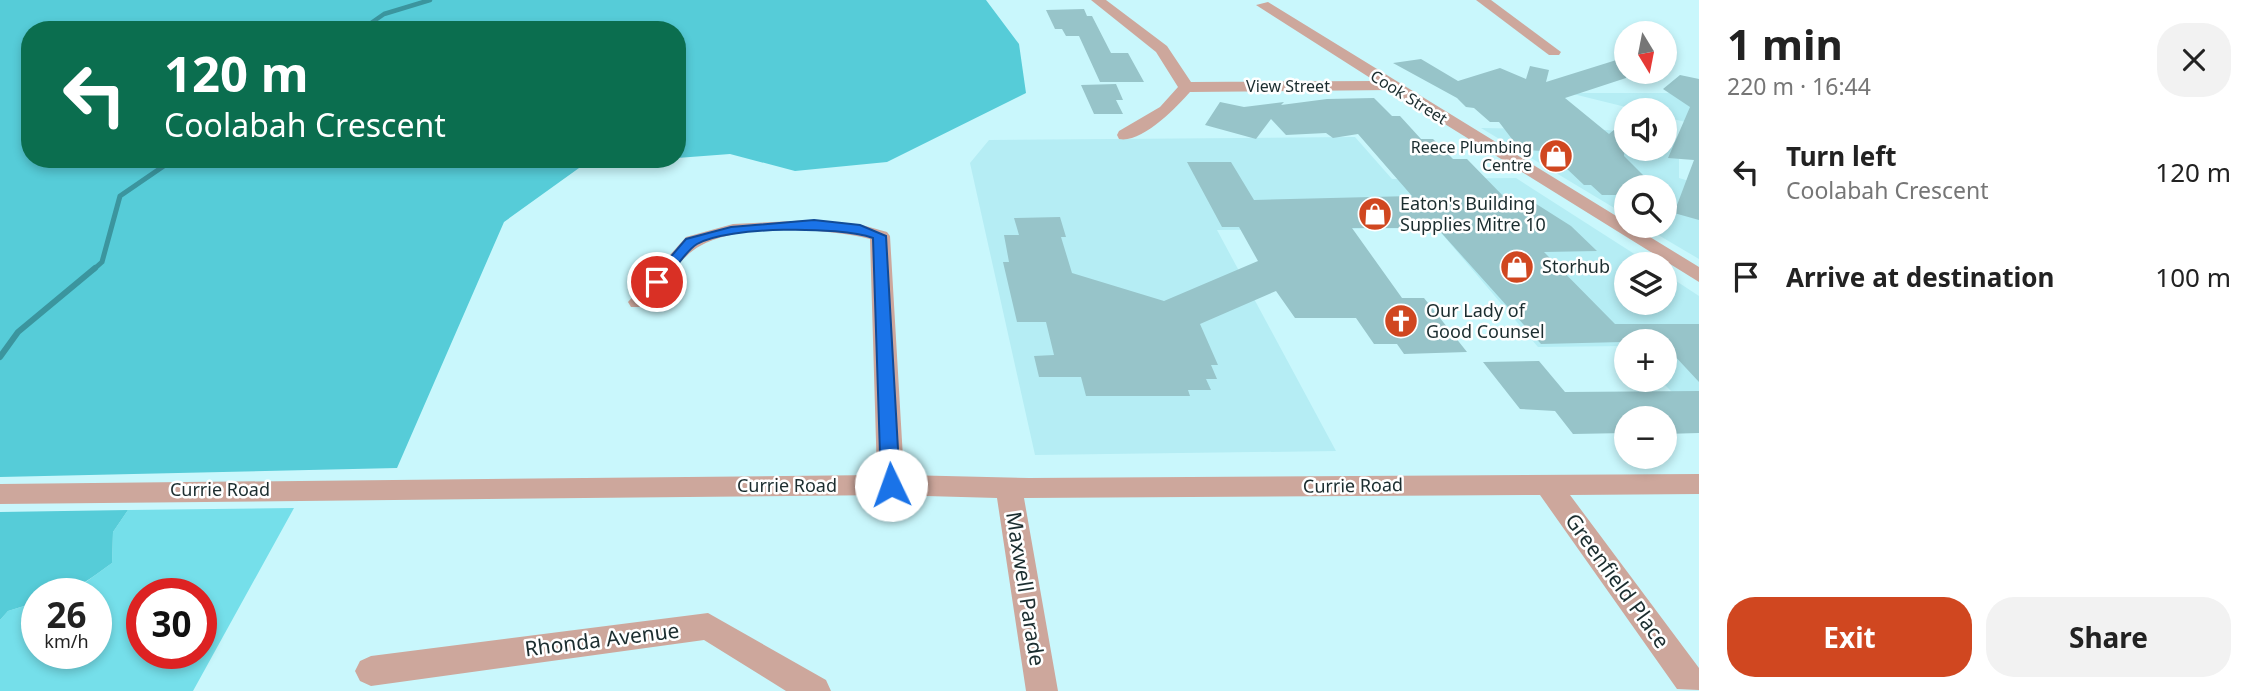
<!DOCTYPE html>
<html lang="en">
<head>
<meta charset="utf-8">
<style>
  :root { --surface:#fff; --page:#f2f2f2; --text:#222; --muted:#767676; --accent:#d04720 }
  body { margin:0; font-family:"Noto Sans",sans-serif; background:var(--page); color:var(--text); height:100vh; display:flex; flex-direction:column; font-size:26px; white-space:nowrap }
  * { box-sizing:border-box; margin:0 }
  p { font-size:23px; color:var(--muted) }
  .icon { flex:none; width:38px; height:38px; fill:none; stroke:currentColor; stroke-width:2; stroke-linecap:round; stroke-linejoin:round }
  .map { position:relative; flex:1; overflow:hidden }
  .drawer { display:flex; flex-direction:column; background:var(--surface); width:560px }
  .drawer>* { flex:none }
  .guide { position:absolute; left:21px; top:21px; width:665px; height:147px; border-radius:28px; box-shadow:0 4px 10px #0003; background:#0b6e4f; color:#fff; overflow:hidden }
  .needle { width:46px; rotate:170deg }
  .fabs { position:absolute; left:1614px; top:21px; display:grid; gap:14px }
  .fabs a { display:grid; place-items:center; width:63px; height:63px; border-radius:50%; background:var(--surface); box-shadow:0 4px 10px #0003; font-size:35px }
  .speed { position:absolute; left:21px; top:578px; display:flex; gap:14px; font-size:35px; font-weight:700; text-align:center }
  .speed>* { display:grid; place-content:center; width:91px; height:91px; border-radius:50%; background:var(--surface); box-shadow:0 4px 10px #0003; line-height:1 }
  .speed small { font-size:18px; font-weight:400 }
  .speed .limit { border:10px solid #d22; background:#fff; color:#111 }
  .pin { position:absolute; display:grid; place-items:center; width:60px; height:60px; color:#fff; margin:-30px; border:4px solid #fff; border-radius:50%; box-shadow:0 2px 7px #0007 }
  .me { position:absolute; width:77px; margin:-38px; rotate:357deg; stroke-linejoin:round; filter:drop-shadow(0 0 5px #0008) }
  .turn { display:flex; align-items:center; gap:24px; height:147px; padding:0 28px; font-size:32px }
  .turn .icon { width:91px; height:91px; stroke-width:2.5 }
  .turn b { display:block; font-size:49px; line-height:60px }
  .round { display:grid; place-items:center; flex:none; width:74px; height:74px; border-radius:28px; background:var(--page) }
  .summary { display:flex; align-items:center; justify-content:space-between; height:119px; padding:0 28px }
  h1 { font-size:42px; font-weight:700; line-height:52px }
  .button { display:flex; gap:14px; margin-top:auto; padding:14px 28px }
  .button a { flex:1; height:80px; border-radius:28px; background:var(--accent); color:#fff; font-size:28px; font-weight:700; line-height:80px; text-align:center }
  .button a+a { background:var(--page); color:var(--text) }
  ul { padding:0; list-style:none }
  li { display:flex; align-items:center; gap:21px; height:105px; padding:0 28px }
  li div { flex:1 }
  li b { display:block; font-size:26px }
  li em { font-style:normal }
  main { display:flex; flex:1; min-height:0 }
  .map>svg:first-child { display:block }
  .built { fill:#b5edf4 }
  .green { fill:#75dfea; fill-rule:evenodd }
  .forest { fill:#56ccd8 }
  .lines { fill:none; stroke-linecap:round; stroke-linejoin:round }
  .stream-far2 { stroke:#3b959e; stroke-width:4.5 }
  .stream-far1 { stroke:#3b959e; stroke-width:5 }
  .stream { stroke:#3b959e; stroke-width:6 }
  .building { fill:#97c4c9 }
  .street { fill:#cda79c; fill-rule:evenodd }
  .route { fill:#1a73e8; stroke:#114b97; stroke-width:2 }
  .labels { text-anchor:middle; stroke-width:5; stroke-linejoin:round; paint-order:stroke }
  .far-street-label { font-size:16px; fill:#1b2d2f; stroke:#fff }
  .far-poi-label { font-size:16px; fill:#1b2d2f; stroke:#fff; text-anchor:end }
  .poi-label { font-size:18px; fill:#1b2d2f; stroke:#fff; text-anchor:start }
  .street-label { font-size:18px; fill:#1b2d2f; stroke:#fff }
  .near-street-label { font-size:21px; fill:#1b2d2f; stroke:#fff }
</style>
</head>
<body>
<main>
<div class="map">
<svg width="1699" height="691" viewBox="0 0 1699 691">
  <rect width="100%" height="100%" fill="#c9f7fc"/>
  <g class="built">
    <path d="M1569 93H1699V125L1664 117V110H1638Z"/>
    <path d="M1481 128 1608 130 1626 133V149H1664V139L1679 142V178L1699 184V259L1643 226H1664V187H1626V215Z"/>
    <path d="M1355 137 1392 179 1516 178 1650 264H1626V303H1664V273L1699 296V419L1660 380H1664V341H1626V346L1538 347 1437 228 1217 230 1336 451 1035 455 970 163 989 140Z"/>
  </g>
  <path class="green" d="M294 508 193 691H0V620L8 611 37 602V653H96V593H64L76 589 112 563 113 532 128 510ZM142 593H201V653H142Z"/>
  <g class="forest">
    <path d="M0 0H986L1019 44 1026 93 887 162 795 171 730 154 677 158V30H30V159H649L586 163 504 222 397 468 0 477Z"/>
    <path d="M128 510 113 532 112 563C83 584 74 593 37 593V602L8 611 0 620V512Z"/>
  </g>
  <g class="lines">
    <path class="stream-far2" d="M361 30 384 14 430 0"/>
    <path class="stream-far1" d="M93 270 102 262 120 196 174 159"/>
    <path class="stream" d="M0 357 18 332 95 268"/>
  </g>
  <g class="building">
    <path d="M1084 9 1087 16H1092L1111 53H1128L1144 82H1100L1079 36H1066L1062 29H1055L1046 10Z"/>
    <path d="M1626 57V78L1565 98 1609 134 1626 120 1624 156 1655 187H1626V195H1602L1591 185H1584L1565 167 1556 166 1542 151 1527 150 1515 143 1499 122H1490L1474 108 1466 107 1457 98 1393 63 1421 59 1458 81 1500 68 1526 79 1530 66 1549 70 1546 82Z"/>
    <path d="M1680 75 1699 79V220L1674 213 1694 160 1668 158 1690 107 1663 89Z"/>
    <path d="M1116 84 1123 100H1116L1123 114H1094L1081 85Z"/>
    <path d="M1374 98 1392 116H1400L1421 139H1433L1453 159H1467L1507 200H1530L1571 226 1597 251 1544 252 1615 324H1699V382L1672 353H1664V341L1541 344 1437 228H1352L1402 298H1424L1467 352 1404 354 1397 344H1374L1356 318H1295L1276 291 1200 324 1218 365H1211L1217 379H1206L1211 390H1188L1190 396H1086L1081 377H1039L1034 356 1054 355 1046 322H1017L1003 262H1009L1004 235H1019L1014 218 1060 217 1066 237H1061L1072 273 1164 301 1258 261 1239 227H1222L1187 162H1231L1254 200 1412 196 1358 134 1333 138 1326 133 1286 135 1271 119 1256 139 1205 125 1220 102 1244 107 1284 102 1281 105 1327 99Z"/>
    <path d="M1539 361 1565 392 1699 391V433L1664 434V418H1626V433L1573 434 1555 411 1520 409 1483 362Z"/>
  </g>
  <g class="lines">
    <g class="street">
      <path d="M1091 0H1106L1167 46 1191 82 1375 81 1256 5 1268 2 1626 222V226H1632L1699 267V282L1390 90 1190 92C1177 107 1141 144 1119 139L1117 135 1119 131 1160 107 1178 87 1156 52Z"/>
      <path d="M1476 0H1491L1561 52 1559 55H1549Z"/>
      <path d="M813 220 862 225 887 232 890 236 904 475 1029 478 1699 474V494L1570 495 1699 668V690L1677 689 1540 495 1024 498 1058 691H1026L997 498 891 495 0 504V484L877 475 870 239C827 228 739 223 700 246 678 258 662 288 647 307H631L628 302 686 237 733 224Z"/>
      <path d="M708 613 826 680 831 691H786L704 640 371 686 360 681 355 671 360 661 371 656Z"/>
    </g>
  </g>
  <path class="route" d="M814 220 860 225 886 236 900 485 891 492 881 485 873 238C838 226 729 226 697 244 684 252 672 274 662 285L657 287 649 282 686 239 731 227Z"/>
  <defs>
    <g id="shop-disc" transform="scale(1.75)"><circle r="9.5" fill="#d04720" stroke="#fff"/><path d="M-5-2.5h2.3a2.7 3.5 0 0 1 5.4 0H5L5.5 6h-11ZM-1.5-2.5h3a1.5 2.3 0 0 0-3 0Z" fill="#fff"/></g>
    <g id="church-disc" transform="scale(1.75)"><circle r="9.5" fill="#d04720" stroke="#fff"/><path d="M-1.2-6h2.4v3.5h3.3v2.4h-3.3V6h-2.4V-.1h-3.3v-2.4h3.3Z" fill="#fff"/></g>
  </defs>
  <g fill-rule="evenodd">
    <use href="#shop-disc" x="1556" y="156"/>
    <use href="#shop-disc" x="1375" y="214"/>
    <use href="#shop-disc" x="1517" y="267"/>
    <use href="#church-disc" x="1401" y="321"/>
  </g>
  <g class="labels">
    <g class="far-street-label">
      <text x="1288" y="92">View Street</text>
      <text transform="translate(1409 97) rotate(32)" y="6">Cook Street</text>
    </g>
    <g class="far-poi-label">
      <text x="1532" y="153">Reece Plumbing<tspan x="1532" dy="18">Centre</tspan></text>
    </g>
    <g class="poi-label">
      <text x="1400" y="210">Eaton's Building<tspan x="1400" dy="21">Supplies Mitre 10</tspan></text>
      <text x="1542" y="273">Storhub</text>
      <text x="1426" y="317">Our Lady of<tspan x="1426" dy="21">Good Counsel</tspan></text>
    </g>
    <g class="street-label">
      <text x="787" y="492">Currie Road</text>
      <text transform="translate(1353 486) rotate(-1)" y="6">Currie Road</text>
      <text x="220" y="496">Currie Road</text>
    </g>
    <g class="near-street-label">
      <text transform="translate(1617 581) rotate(54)" y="7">Greenfield Place</text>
      <text transform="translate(1025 589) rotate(81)" y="7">Maxwell Parade</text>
      <text transform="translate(602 640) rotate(-7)" y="7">Rhonda Avenue</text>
    </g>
  </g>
</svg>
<div class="fabs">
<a><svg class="needle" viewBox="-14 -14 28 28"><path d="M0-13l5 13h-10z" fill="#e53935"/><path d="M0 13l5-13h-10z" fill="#767676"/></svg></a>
<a><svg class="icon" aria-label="sound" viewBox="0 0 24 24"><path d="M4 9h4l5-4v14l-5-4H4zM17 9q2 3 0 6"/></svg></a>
<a><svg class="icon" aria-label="search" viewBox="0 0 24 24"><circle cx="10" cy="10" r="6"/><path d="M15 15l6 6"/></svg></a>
<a><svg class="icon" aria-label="layers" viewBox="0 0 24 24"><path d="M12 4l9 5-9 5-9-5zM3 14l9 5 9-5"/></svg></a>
<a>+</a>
<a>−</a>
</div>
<div class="speed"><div>26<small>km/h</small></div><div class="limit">30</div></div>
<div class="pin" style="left:657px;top:282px;background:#d93025"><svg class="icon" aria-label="arrive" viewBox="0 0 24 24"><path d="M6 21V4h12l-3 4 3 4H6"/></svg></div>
<svg class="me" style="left:891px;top:485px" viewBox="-20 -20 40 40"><circle r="19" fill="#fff"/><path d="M0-13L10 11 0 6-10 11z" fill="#1a73e8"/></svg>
<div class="guide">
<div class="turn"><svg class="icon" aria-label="left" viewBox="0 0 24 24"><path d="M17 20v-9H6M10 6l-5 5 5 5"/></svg><div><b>120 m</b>Coolabah Crescent</div></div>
</div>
</div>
<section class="drawer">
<div class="summary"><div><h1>1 min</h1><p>220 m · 16:44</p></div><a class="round"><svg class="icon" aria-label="close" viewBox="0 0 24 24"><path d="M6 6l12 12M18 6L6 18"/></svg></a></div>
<ul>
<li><svg class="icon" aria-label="left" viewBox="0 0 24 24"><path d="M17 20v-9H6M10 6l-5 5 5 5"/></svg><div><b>Turn left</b><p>Coolabah Crescent</p></div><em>120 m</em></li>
<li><svg class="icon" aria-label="arrive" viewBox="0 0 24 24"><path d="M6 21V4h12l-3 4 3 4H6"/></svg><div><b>Arrive at destination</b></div><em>100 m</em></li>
</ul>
<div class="button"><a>Exit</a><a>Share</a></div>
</section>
</main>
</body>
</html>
